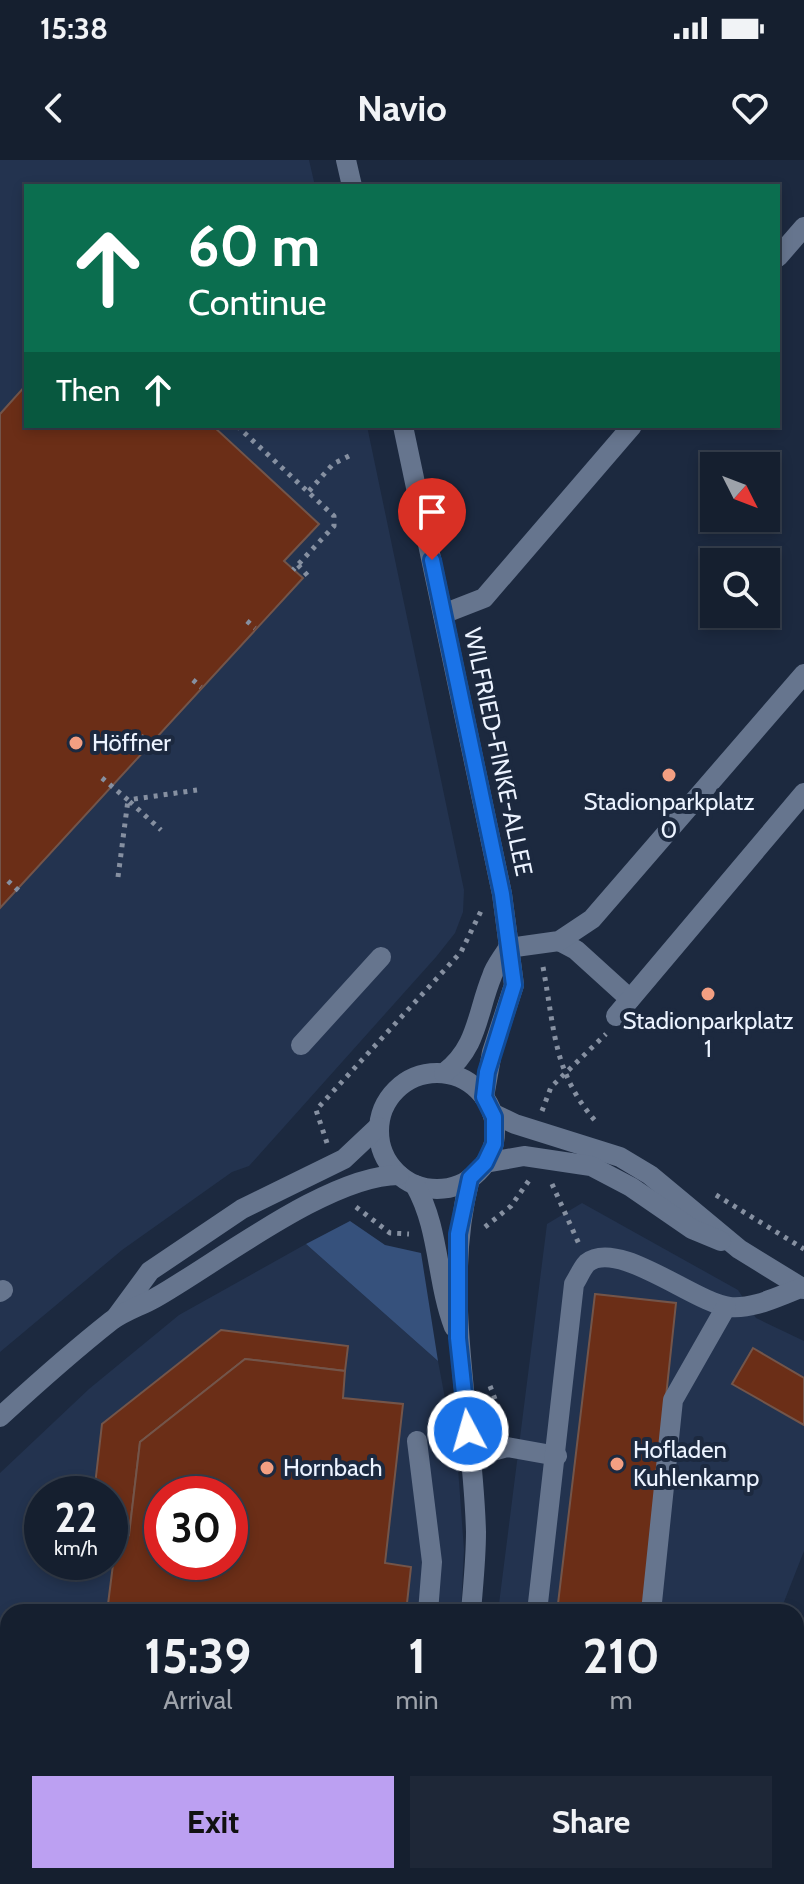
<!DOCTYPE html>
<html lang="en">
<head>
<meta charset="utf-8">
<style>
  :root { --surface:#151f2f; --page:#1e2737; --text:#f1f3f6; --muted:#9da2aa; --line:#343d4b; --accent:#bca0f2 }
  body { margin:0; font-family:Cabin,sans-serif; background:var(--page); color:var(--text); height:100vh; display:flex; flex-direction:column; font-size:30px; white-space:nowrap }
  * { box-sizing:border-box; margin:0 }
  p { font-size:26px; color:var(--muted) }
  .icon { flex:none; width:44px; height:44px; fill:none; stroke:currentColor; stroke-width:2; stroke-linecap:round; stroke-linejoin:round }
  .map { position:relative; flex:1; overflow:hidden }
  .drawer { position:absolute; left:0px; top:1444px; width:804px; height:280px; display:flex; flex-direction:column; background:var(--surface); border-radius:24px 24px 0 0; box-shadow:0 4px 12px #0003,0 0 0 2px var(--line) }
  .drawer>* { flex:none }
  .top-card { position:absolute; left:24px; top:24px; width:756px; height:244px; border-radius:0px; box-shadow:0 4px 12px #0003,0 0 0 2px var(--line); background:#0b6e4f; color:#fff; overflow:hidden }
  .needle { width:52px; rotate:132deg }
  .tools { position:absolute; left:700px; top:292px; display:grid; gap:16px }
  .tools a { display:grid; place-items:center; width:80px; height:80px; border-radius:0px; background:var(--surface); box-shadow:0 4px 12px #0003,0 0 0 2px var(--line); font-size:40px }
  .speed { position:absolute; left:24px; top:1316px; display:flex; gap:16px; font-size:40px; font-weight:700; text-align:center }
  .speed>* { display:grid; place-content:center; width:104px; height:104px; border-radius:50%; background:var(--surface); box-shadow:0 4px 12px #0003,0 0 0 2px var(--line); line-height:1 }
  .speed small { font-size:20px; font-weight:400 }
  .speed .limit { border:12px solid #d22; background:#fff; color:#111 }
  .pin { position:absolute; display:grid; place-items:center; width:68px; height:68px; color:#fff; margin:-82px -34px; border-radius:50% 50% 50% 0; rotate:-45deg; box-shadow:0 0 8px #0007 }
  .pin .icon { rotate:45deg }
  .me { position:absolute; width:88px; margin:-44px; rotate:354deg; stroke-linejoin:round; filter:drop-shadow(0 0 6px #0008) }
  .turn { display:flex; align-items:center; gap:28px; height:168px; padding:0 32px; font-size:36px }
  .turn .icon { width:104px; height:104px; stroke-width:2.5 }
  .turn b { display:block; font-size:56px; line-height:68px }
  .then { display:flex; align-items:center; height:76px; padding:0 32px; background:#0003; gap:16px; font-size:30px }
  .eta { display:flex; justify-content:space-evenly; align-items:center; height:136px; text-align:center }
  .eta b { font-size:48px; font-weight:700; line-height:56px }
  .cta { display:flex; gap:16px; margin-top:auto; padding:16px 32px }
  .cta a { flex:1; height:92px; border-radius:0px; background:var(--accent); color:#111; font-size:32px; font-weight:700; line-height:92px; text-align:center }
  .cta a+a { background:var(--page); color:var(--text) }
  .status { display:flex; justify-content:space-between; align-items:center; height:56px; padding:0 40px; background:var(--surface); direction:ltr }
  .status svg { height:22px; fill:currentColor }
  header { display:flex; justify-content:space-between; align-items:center; height:104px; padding:0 32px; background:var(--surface); font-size:36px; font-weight:700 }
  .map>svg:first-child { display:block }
  .built { fill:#23334f; fill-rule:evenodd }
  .green { fill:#36517c }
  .building { fill:#6b2e17; stroke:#73554a; stroke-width:2; fill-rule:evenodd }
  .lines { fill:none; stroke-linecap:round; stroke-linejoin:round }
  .path { stroke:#8690a1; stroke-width:5; stroke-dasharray:4 6; stroke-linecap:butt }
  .minor { stroke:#66758e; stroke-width:20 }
  .route-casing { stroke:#114b97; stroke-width:20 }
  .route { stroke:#1a73e8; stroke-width:14 }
  .poi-dot { fill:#f39f82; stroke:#1c293f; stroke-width:3 }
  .labels { text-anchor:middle; stroke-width:8; stroke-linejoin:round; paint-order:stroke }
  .poi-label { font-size:24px; fill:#ecf3ff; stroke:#1c293f; text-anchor:start }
  .street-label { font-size:24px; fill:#ecf3ff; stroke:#1c293f }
</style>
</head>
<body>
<div class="status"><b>15:38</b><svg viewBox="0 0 49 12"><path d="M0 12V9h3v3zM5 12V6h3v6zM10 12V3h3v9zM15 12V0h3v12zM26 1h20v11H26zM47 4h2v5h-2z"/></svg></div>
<header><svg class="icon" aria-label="back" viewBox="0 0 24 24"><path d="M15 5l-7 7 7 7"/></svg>Navio<svg class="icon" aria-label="heart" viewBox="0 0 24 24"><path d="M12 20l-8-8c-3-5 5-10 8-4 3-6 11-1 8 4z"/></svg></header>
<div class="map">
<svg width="804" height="1724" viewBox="0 0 804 1724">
  <rect width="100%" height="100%" fill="#1c293f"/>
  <g class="built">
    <path d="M0 0H309L315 26H26V266H367L464 730 463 752 455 773 436 797 249 1006 232 1012 122 1090 0 1192Z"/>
    <path d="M582 1043 738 1130 756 1158 804 1181V1391L780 1452H498L547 1064Z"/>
    <path d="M306 1084 438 1201 458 1308 464 1390 461 1452H8V1716H437L436 1724H0V1313L89 1229 179 1155ZM42 1334H110V1402H42ZM162 1334H230V1402H162Z"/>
    <path d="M464 1716H675L672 1724H463Z"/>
  </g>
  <path class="green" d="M350 1061 385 1085 421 1093 438 1201 306 1084Z"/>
  <g class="building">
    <path d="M26 225V266H213L319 364 284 401 303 418 0 748V254Z"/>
    <path d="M595 1134 676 1143 643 1452H557Z"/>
    <path d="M221 1170 348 1186 345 1211 245 1199 140 1282 129 1375 110 1376V1334H94L102 1264Z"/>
    <path d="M753 1188 804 1218V1265L732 1224Z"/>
    <path d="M245 1199 345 1211 343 1238 403 1244 385 1403 411 1407 406 1452H107L117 1373 129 1375 140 1282ZM162 1334H230V1402H162Z"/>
    <path d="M77 1716H375V1724H76Z"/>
    <path d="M493 1716H558L557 1724H492Z"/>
  </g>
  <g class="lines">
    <g class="path">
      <path d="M237 266 334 356V366L293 410"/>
      <path d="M309 331 333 304 349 296"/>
      <path d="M298 405 308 416"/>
      <path d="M247 461 255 468"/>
      <path d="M193 520 201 527"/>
      <path d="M141 576 148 583"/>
      <path d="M102 618 128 640 197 630"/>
      <path d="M118 717 128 640 161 670"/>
      <path d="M8 721 19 731"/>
      <path d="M543 807C555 871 553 914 598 964"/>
      <path d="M542 951 551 927 606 874"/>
      <path d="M327 983 316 950 461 792 482 749"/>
      <path d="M552 1024 579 1084"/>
      <path d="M716 1035 804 1089"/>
      <path d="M356 1047 390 1073 409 1074"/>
      <path d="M485 1067 511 1046 530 1019"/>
      <path d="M490 1226 505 1265"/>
      <path d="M0 1695 8 1688"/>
    </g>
    <g class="minor">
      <path d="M346 0 352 26"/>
      <path d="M778 97 804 67"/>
      <path d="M403 266 502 734 514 825 492 892 484 937"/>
      <path d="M443 454 484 438 632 266"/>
      <path d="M559 781 576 790 630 839"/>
      <path d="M508 788 559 781 592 759 804 514"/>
      <path d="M616 856 804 633"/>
      <path d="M301 885 381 797"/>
      <circle cx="437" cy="971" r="58"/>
      <path d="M444 913C478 888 477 852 492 816 495 806 503 797 508 788"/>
      <path d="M492 953 515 964 620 997 650 1015 739 1089 804 1129"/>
      <path d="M485 1003 524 996 591 1006 631 1027 692 1069 721 1081"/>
      <path d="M470 1018C440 1135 473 1254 476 1372 476 1399 473 1426 471 1452"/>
      <path d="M415 1025C440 1069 436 1120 454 1167"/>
      <path d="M0 1132 3 1130"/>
      <path d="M117 1156 150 1111 242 1049 344 999 378 967"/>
      <path d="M0 1257C36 1224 73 1191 111 1161 124 1151 141 1146 155 1138 217 1103 329 1015 399 1015"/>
      <path d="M417 1281 432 1402 428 1452"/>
      <path d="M470 1297 507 1287 557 1296"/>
      <path d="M537 1452 574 1124C578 1118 582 1108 587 1103 618 1078 696 1144 730 1147 755 1149 778 1136 801 1128"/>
      <path d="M651 1452 673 1240 726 1147"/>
      <path d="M399 1724 400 1716"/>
      <path d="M446 1724 447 1716"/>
    </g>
  </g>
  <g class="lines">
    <g class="route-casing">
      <path id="route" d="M432 400 502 734 514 825 487 912 484 937 494 957V984L485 1003 470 1018 458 1074V1178L468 1271"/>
    </g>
    <use href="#route" class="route"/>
  </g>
  <g class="poi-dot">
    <circle cx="76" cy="583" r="8"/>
    <circle cx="669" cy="615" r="8"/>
    <circle cx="708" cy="834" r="8"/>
    <circle cx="617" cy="1304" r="8"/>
    <circle cx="267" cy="1308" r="8"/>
  </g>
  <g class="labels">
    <g class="poi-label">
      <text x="92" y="591">Höffner</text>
      <text x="669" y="650" text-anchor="middle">Stadionparkplatz<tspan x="669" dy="28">0</tspan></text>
      <text x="708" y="869" text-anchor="middle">Stadionparkplatz<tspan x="708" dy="28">1</tspan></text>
      <text x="633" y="1298">Hofladen<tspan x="633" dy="28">Kuhlenkamp</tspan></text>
      <text x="283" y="1316">Hornbach</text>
    </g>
    <g class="street-label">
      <text transform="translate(498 592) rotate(78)" y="8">WILFRIED-FINKE-ALLEE</text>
    </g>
  </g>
</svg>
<div class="tools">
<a><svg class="needle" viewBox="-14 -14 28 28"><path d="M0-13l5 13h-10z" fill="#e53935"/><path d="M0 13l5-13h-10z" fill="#9da2aa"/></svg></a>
<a><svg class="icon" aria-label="search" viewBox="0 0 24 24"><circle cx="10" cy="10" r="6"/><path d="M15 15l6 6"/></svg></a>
</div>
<div class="speed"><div>22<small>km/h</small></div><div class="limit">30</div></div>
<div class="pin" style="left:432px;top:400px;background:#d93025"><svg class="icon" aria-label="arrive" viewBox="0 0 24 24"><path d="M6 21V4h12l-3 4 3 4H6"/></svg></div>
<svg class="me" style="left:468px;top:1271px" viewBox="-20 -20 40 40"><circle r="17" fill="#1a73e8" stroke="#fff" stroke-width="3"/><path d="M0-11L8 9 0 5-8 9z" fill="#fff"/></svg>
<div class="top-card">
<div class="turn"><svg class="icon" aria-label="ahead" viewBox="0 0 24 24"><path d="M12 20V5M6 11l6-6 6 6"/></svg><div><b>60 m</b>Continue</div></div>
<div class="then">Then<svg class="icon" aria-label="ahead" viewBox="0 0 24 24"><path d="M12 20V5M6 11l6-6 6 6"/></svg></div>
</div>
<section class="drawer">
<div class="eta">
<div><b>15:39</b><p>Arrival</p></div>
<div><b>1</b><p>min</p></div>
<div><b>210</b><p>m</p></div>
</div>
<div class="cta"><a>Exit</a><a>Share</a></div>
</section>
</div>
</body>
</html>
